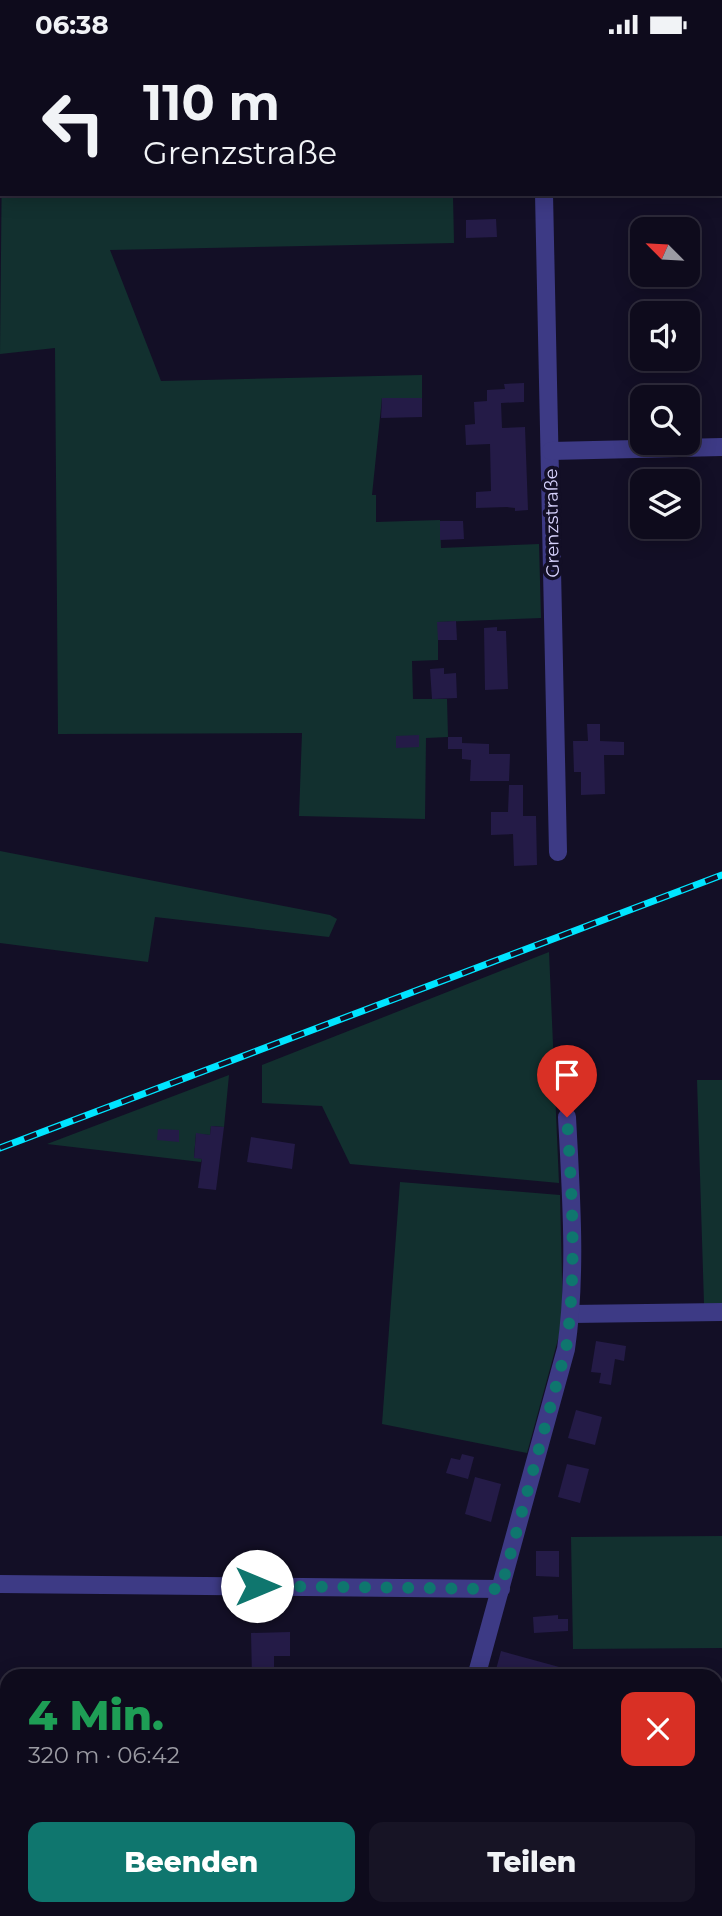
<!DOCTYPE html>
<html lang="de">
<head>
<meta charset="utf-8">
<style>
  :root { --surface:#0e0b1c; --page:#171425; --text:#f1f3f6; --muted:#9b9ba3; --line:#2e2b3b; --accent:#0f766e }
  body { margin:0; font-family:Montserrat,sans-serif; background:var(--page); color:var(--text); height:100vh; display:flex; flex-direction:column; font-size:26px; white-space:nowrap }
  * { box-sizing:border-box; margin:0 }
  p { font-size:23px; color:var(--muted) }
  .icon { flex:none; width:38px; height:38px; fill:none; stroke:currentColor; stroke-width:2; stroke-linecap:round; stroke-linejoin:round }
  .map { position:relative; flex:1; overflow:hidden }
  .sheet { position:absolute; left:0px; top:1620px; width:723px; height:247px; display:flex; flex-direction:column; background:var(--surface); border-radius:21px 21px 0 0; box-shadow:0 4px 18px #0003,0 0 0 2px var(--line) }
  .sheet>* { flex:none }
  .banner { position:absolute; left:0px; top:0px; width:723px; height:147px; box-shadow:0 4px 18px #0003,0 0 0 2px var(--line); background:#0e0b1c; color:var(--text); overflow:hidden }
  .needle { width:46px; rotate:294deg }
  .tools { position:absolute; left:630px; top:168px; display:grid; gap:14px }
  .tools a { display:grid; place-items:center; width:70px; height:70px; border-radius:14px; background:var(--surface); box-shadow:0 4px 18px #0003,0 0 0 2px var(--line); font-size:35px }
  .pin { position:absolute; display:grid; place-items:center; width:60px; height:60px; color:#fff; margin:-72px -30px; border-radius:50% 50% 50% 0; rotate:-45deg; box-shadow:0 0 7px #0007 }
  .pin .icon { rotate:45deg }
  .me { position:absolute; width:77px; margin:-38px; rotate:90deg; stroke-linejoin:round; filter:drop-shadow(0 0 5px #0008) }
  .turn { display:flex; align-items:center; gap:24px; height:147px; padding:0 28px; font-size:32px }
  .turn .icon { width:91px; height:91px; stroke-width:2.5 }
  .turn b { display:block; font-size:49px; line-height:60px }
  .round { display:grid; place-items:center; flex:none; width:74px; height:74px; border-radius:14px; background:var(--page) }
  .head { display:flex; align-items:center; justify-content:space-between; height:119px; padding:0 28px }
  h1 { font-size:42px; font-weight:800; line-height:52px; color:#1e9e55 }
  .action { display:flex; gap:14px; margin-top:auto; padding:14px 28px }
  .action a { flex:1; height:80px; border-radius:14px; background:var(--accent); color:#fff; font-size:28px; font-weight:800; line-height:80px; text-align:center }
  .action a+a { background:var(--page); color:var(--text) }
  .status { display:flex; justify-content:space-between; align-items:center; height:49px; padding:0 35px; background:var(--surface); direction:ltr }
  .status svg { height:19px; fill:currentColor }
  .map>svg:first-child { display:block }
  .green { fill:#12302f }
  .building { fill:#241b47 }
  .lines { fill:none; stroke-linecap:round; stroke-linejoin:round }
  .minor { stroke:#3d3a85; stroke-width:18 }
  .rail-casing { stroke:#00e5ff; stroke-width:7 }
  .rail { stroke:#130f26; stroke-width:4.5; stroke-dasharray:13; stroke-linecap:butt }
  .route { stroke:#0f766e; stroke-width:12; stroke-dasharray:0 21.6 }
  .labels { text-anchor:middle; stroke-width:7; stroke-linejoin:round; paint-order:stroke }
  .street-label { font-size:18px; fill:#d9d4ff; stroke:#130f26 }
</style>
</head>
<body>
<div class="status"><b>06:38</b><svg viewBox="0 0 49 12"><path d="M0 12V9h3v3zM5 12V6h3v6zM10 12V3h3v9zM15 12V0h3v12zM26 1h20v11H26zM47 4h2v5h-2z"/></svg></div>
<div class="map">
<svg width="722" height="1867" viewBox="0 0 722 1867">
  <rect width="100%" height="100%" fill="#130f26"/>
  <g class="green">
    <path d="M34 0H520V2H35Z"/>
    <path d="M2 104V145H525L453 147 454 194 110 201 161 332 422 326V349H382L372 446H376V473L440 471 441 499 539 495 541 569 438 573V611L412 612 413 650H447L448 688 426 689 425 770 299 767 302 684 58 685 55 299 0 305Z"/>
    <path d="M0 802 330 866 337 870 329 888 155 868 148 913 0 894Z"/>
    <path d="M549 903 559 1134 350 1115 322 1057 262 1054V1016Z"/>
    <path d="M229 1026 224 1078 211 1077 210 1086 196 1085 194 1108 202 1110 201 1113 47 1095Z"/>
    <path d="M697 1031H722V1254L704 1255Z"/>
    <path d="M400 1133 560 1146 563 1272 527 1404 382 1375Z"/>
    <path d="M722 1487V1599L573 1600 571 1488Z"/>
  </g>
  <g class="building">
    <path d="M496 170 497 188 466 189V171Z"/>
    <path d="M524 334V353L501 354 502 379 525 378 528 461 515 462V459L507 458 476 459V443L491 442 490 395 466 396 465 376 475 375 474 353 487 352V341L505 340 504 335Z"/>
    <path d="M382 349H422V368L381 369Z"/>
    <path d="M440 472H463L464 490 440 491Z"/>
    <path d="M456 572 457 591H438L437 573Z"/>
    <path d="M497 578V582H506L508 640 485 641 484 579Z"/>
    <path d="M444 619V625L456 624 457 649 432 650 430 620Z"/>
    <path d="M587 675H600V692L624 693V706H604L605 745 581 746V723H574L573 692H588Z"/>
    <path d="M419 686V698L396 699V687Z"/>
    <path d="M448 688H462V694L489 695V705H510L509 732H470L471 711 462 710V700H448Z"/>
    <path d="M509 736H523V767H536L537 816 514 817 513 785 491 786V763H508Z"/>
    <path d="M211 1077 224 1078 216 1141 198 1139 202 1110 194 1109 196 1084 210 1086Z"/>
    <path d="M158 1080 179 1081V1093L157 1091Z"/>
    <path d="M251 1088 295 1095 292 1120 247 1113Z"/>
    <path d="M596 1292 626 1297 624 1312 615 1310 611 1336 599 1334 601 1324 591 1323Z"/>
    <path d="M576 1361 602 1368 595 1396 568 1389Z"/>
    <path d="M462 1405 474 1408 468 1430 446 1424 451 1409 460 1411Z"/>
    <path d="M567 1415 589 1420 580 1454 558 1448Z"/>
    <path d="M475 1428 501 1435 491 1473 465 1465Z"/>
    <path d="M536 1502H559V1528L536 1527Z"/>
    <path d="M558 1566V1570H568V1582L534 1584 533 1568Z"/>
    <path d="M290 1583V1607H274V1628H252L251 1584Z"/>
    <path d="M501 1602 581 1624 580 1628H546L536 1625 535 1628H530L519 1625V1628H494Z"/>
  </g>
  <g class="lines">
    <g class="minor">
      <path d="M540 0V2"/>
      <path d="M544 145 558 803"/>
      <path d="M551 402 722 398"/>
      <path d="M571 1265 722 1263"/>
      <path d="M0 1535 501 1540"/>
      <path d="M476 1628 566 1300C577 1224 571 1145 567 1068"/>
      <path d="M694 1860V1867"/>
      <path d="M411 1867 412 1860"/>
    </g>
    <g class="rail-casing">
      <path id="rail" d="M0 1099 722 826"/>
    </g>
    <use href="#rail" class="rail"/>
  </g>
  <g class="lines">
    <path class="route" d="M257 1537 501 1540 566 1300C577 1224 572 1145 567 1068"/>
  </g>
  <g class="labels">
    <g class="street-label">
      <text transform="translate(552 474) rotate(-91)" y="6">Grenzstraße</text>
    </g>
  </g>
</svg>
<div class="tools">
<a><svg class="needle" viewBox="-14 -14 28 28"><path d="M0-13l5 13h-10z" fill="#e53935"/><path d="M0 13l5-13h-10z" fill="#9b9ba3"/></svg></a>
<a><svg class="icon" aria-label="sound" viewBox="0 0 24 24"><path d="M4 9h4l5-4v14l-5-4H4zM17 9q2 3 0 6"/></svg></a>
<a><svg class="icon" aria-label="search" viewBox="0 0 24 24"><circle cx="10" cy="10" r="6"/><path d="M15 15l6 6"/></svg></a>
<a><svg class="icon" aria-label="layers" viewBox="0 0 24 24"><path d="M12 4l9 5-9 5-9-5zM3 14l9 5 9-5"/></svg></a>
</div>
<div class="pin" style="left:567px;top:1068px;background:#d93025"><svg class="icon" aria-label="arrive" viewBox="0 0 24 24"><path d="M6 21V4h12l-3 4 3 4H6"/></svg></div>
<svg class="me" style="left:257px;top:1537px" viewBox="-20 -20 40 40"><circle r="19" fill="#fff"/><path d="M0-13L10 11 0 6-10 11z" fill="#0f766e"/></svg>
<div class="banner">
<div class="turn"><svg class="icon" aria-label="left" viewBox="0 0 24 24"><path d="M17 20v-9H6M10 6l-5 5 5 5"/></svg><div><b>110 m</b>Grenzstraße</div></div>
</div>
<section class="sheet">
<div class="head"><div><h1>4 Min.</h1><p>320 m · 06:42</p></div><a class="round" style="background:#d93025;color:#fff"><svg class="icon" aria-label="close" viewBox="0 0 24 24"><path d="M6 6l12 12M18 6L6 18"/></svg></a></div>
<div class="action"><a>Beenden</a><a>Teilen</a></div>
</section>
</div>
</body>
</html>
